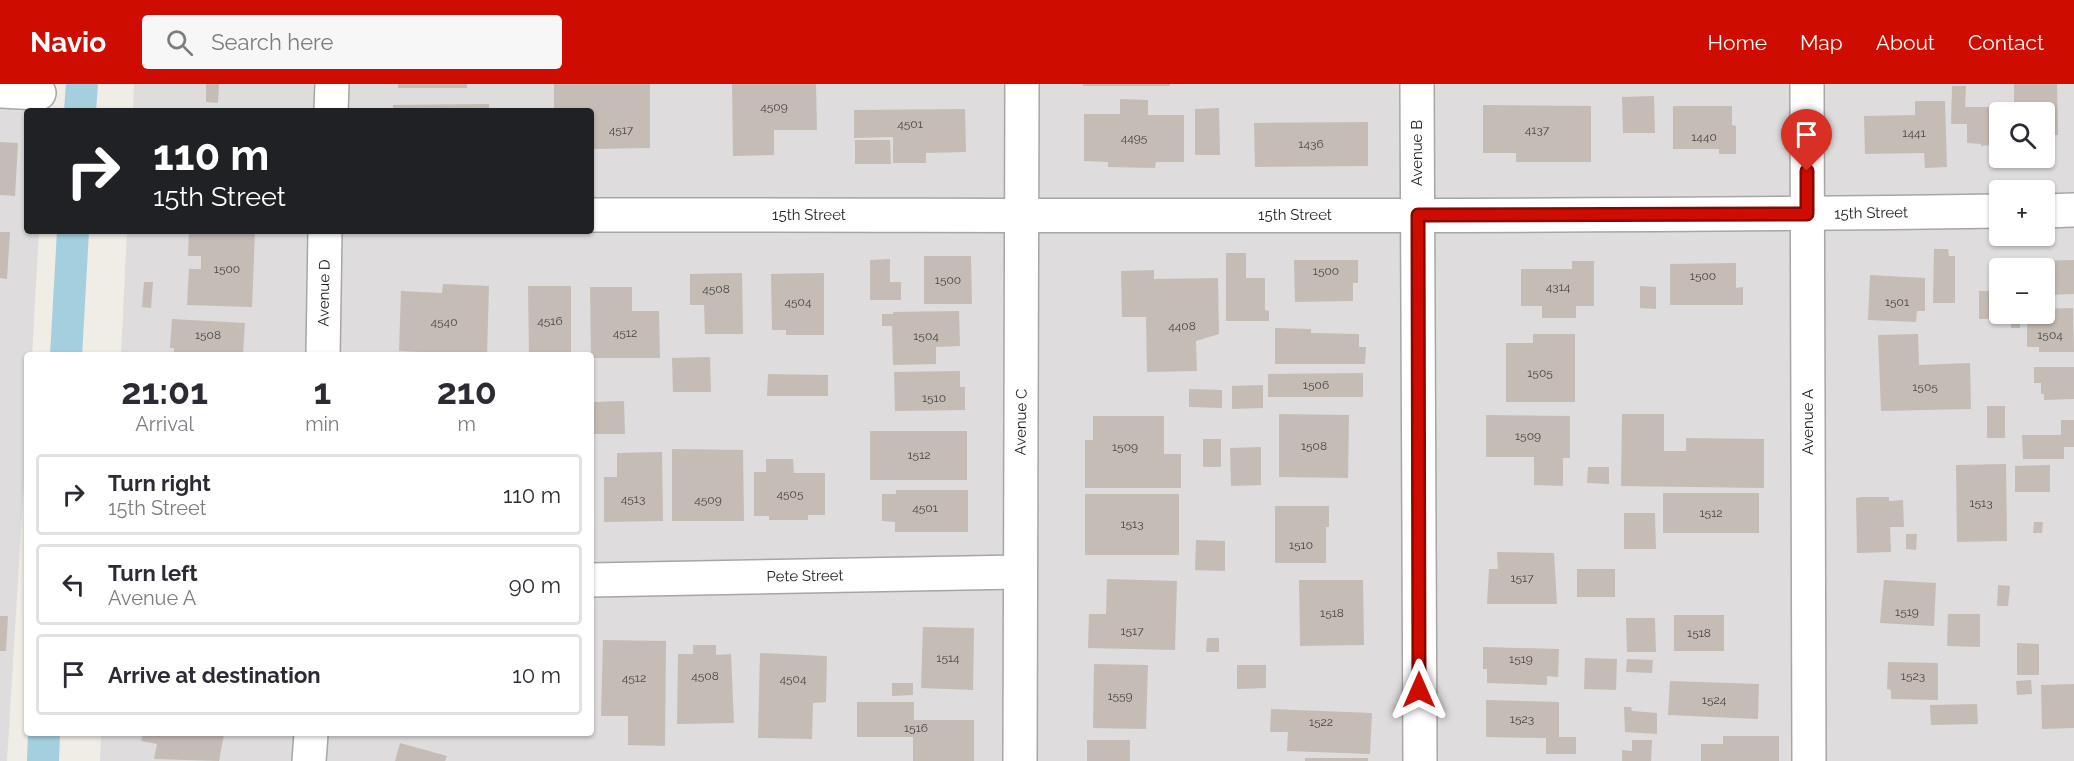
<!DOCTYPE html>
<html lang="en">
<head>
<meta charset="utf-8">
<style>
  :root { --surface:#fff; --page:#f7f7f7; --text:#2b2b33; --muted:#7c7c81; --line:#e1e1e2; --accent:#cf0c00 }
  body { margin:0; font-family:Raleway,sans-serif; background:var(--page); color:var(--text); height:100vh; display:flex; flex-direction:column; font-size:22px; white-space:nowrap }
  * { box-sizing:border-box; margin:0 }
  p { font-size:20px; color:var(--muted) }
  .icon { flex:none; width:33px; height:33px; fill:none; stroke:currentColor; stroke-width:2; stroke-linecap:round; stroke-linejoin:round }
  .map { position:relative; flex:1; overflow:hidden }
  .details { position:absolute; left:24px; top:268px; width:570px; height:384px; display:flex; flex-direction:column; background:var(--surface); border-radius:6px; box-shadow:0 2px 4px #0004 }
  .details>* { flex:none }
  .banner { position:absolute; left:24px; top:24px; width:570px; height:126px; border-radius:6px; box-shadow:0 2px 4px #0004; background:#202124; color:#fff; overflow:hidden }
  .tools { position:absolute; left:1989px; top:18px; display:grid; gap:12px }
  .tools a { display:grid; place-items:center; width:66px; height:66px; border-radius:6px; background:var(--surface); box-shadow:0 2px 4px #0004; font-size:30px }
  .pin { position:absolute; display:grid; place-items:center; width:51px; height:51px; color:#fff; margin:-62px -26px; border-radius:50% 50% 50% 0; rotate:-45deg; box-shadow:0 0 6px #0007 }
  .pin .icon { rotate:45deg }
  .me { position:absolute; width:66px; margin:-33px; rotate:0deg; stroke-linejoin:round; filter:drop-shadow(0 0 4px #0008) }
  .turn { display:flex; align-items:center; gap:21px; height:126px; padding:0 30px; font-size:27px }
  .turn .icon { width:78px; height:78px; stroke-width:2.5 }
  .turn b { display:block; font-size:42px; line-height:51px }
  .eta { display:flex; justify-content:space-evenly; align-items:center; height:102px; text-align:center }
  .eta b { font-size:36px; font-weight:700; line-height:42px }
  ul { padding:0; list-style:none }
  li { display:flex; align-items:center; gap:18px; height:81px; margin:0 12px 9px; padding:0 18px; border:3px solid var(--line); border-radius:6px }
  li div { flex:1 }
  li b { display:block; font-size:22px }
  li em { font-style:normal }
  header { display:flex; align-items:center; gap:36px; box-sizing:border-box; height:84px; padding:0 30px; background:var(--accent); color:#fff }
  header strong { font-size:28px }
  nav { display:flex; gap:33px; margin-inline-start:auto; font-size:21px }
  .search { width:420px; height:54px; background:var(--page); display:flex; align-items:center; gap:15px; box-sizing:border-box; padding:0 21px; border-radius:6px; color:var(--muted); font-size:22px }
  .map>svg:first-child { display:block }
  .residential { fill:#dedcdc; fill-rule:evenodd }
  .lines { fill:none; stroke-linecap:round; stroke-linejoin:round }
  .canal { stroke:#a5cfdf; stroke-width:32 }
  .building { fill:#c5bcb5 }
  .minor-casing { stroke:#a6a6a6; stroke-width:36 }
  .minor { stroke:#fff; stroke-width:33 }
  .route-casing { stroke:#870800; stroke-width:15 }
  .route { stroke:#cf0c00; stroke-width:10 }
  .labels { text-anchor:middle; stroke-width:4.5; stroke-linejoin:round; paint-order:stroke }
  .number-label { font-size:12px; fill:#484644 }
  .street-label { font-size:15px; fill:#1f1f1f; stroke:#fff }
</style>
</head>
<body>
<header>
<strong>Navio</strong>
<div class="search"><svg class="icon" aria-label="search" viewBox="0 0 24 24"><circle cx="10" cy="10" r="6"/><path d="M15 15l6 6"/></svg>Search here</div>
<nav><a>Home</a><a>Map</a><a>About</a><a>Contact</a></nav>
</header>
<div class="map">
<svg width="2074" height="677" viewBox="0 0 2074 677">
  <rect width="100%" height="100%" fill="#f0ede6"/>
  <g class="residential">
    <path d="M0 0H48L46 27H27V147H39L32 271 27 272V348L7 677H0Z"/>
    <path d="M134 0H2074V677H100L101 650H591V272L121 271 127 147H591V27H133ZM2000 28H2044V74H2000ZM2000 106H2044V152H2000ZM2000 184H2044V230H2000Z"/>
  </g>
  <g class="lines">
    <g class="canal">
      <path d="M80 27 82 0"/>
      <path d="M66 272 73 147"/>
      <path d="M43 677 44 650"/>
    </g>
  </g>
  <g class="building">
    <path d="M206 0H219L218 19 206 18Z"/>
    <rect x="398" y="0" width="69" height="4"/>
    <path d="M554 0H650V64L591 65V27H554Z"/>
    <path d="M732 0H816L817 46H774V71L733 72Z"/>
    <rect x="1083" y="0" width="87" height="2"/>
    <path d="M2014 0H2057L2058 51H2044V28H2030V25H2014Z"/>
    <path d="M1952 2H1966L1965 23H2005V28H2000V60L1981 62V60L1967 59V40H1951Z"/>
    <path d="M1654 12 1655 49H1623L1622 13Z"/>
    <path d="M1120 15 1148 16V31H1184V78H1156L1155 84 1108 83V78L1084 77V30H1120Z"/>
    <path d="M1915 17H1945L1947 83 1925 84 1924 69 1865 70 1864 32 1915 31Z"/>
    <path d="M489 20V27H393V21Z"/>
    <path d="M1483 21 1591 22V78H1516V69H1483Z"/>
    <path d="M1673 22H1732V41L1736 42V70H1719V65H1673Z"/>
    <path d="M1219 24 1220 71H1195V25Z"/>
    <path d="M965 25 966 68 926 69V79H893V53L854 54V26Z"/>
    <path d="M1368 38V82L1255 83 1254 39Z"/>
    <path d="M855 56H890L891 80H855Z"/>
    <path d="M0 58 18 59 15 112 0 111Z"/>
    <path d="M189 147H255L252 223 187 221 189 185H201V172H188Z"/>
    <path d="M0 148H10L7 195 0 194Z"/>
    <path d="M1934 165H1948L1949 172H1955V219H1933Z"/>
    <path d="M1226 169H1246V194H1265V226L1269 227V237H1226Z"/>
    <path d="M924 172H971L972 220H924Z"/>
    <path d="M890 175V198H901V216H870V176Z"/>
    <path d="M1294 176H1358V199H1353V217L1295 218Z"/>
    <path d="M2074 176V210L2044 211V184H2036L2039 177Z"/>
    <path d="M1572 177H1594V222H1576V234H1542V222H1521V185H1572Z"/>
    <path d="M1736 179V204L1743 203V221H1670V180Z"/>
    <path d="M1154 186V195L1218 194 1219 250 1196 257 1197 287 1147 288 1146 233H1122L1121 187Z"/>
    <path d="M742 189 743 250H705L704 221H690V190Z"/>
    <path d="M824 189V251H786V246H772L771 190Z"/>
    <path d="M1870 191 1925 194V227H1917L1916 238 1868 236Z"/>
    <path d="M144 198H153L151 224 142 223Z"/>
    <path d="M443 200 489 202 487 271 399 267 401 207 442 209Z"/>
    <path d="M528 202H571V272H529Z"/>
    <path d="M1640 202 1656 203V225L1640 224Z"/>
    <path d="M590 203H632V227H659L660 274H591Z"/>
    <path d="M1979 207H2000V230H2005V235H1979Z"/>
    <path d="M2073 224 2074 268H2039V263H2027V239H2037V230H2044V225Z"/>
    <path d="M959 227 960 262 936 263V280L893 281 892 242H882V230H893V228Z"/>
    <rect x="2011" y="230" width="9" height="14"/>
    <path d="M172 235 245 239 243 269 253 270V272H174V264H170Z"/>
    <path d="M1275 244 1311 245V249L1359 250V263H1366L1365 280H1275Z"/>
    <path d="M1533 250H1575V318H1506V259H1533Z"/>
    <path d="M1918 250 1919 281 1970 279 1971 325 1881 327 1878 251Z"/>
    <path d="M710 273 711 308H673L672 274Z"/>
    <path d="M2034 283H2074V315L2044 316V310H2041V299H2034Z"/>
    <path d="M960 287V303H965V326L895 327 894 288Z"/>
    <path d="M1363 289V313H1268V290Z"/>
    <path d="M768 290 828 291V312H767Z"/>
    <path d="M1263 301V324L1232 325V302Z"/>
    <path d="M1189 305 1222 306V324L1189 323Z"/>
    <path d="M624 317 625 350H591V318Z"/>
    <rect x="1987" y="322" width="18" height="32"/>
    <path d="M1279 330 1349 331 1348 394 1279 393Z"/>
    <path d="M1622 330H1664V367H1686V354L1764 355V404L1621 402Z"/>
    <path d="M1486 331 1570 332V374H1563V402L1534 401V373H1486Z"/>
    <path d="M1093 332H1164V370H1181V404H1085V356H1093Z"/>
    <path d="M2061 336H2074V363H2064V375H2023L2022 351H2061Z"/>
    <rect x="870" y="347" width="97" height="49"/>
    <rect x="1203" y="355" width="18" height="28"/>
    <path d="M1261 363V401L1231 402 1230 364Z"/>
    <path d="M672 365 743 366 744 437H672Z"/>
    <path d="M662 368 663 437 604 438V393H617V369Z"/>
    <path d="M766 375H793L794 389H825V431H808V436H769V432H754V388H766Z"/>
    <path d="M2006 380 2007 457 1957 458 1956 381Z"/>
    <path d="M2050 381V408H2015V382Z"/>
    <path d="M1588 383H1609V400L1587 399Z"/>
    <path d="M896 406H968V448H895V438L882 437V410H896Z"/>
    <rect x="1663" y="409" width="96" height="40"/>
    <rect x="1085" y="410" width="94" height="61"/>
    <path d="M1862 413H1889V417L1903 416 1904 443H1890L1891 468 1857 469 1856 414Z"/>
    <path d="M1275 422H1329V443H1326V479H1275Z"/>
    <path d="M1624 429H1655L1656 465H1624Z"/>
    <path d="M2034 438H2043L2042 449H2033Z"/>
    <path d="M1906 450H1917L1916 466 1906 465Z"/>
    <path d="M1196 456 1225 457V487L1195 486Z"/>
    <path d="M1497 468 1554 469 1557 520H1487L1489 485H1498Z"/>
    <rect x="1577" y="485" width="38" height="28"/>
    <path d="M1107 495 1177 497 1175 566 1088 564 1089 530H1106Z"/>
    <path d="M1299 496H1363L1364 561 1300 562Z"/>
    <path d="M1884 496 1936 499 1934 542 1880 539Z"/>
    <path d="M1998 501 2010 502 2008 522H1997Z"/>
    <path d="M1948 530H1980V563L1947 562Z"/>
    <rect x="1674" y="531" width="50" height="36"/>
    <path d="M0 532H8L6 567H0Z"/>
    <path d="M1626 534H1655L1656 568H1627Z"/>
    <path d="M923 543 974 544 973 606 921 604Z"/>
    <path d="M1207 554H1219V568H1206Z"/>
    <path d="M603 556 666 557 665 662 628 661V632H601Z"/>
    <path d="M2017 559 2039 560V591H2017Z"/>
    <path d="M693 561H716V571L731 570 734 639 677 640 678 570H693Z"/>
    <path d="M1483 563 1559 565 1558 593 1547 592V601L1487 599V585H1483Z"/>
    <path d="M760 569 827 572 826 618 813 619 812 655 758 654Z"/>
    <path d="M1585 574 1617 575 1616 606 1584 605Z"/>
    <path d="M1627 575 1653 576 1652 589 1626 588Z"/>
    <path d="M1888 578 1938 579V616L1891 615V606L1887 605Z"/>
    <path d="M1094 580 1148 581 1146 645 1093 644Z"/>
    <path d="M1237 581H1266V604L1237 605Z"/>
    <path d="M2031 596 2032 610 2017 611 2016 597Z"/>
    <path d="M1670 597 1759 600 1758 635 1668 631Z"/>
    <path d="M892 599H913V611L892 612Z"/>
    <path d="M2074 600V644L2042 645 2041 601Z"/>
    <path d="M1486 616 1559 618V653H1576V670H1546V654L1486 653Z"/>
    <path d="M857 618H914V636H974V677H913V653H857Z"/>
    <path d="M1977 620 1978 640 1931 641 1930 621Z"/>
    <path d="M1624 623H1631L1632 627 1657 629V650L1625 648Z"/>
    <path d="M1271 625 1372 629 1370 670 1287 667 1288 648H1270Z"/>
    <path d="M143 650H224L219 677 154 675 157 660 141 657Z"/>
    <path d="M1723 652H1779V677H1701V660H1723Z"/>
    <rect x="1087" y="656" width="43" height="21"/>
    <path d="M1632 656H1652L1651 677H1622V666L1632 667Z"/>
    <path d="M400 659 447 672 445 677H395Z"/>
    <rect x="1305" y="674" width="63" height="3"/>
  </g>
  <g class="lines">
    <g class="minor-casing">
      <g id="minor">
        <path d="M1417 0 1420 677"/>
        <path d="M1807 0 1809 677"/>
        <path d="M0 7 39 9"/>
        <path d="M331 27 332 0"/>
        <path d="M2044 127 2074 126"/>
        <path d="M591 131C1060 131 1530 134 2000 127"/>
        <path d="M323 272 325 147"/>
        <path d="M591 496 1020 488"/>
        <path d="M309 677 311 650"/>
        <path d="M1020 677 1022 0"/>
      </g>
    </g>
    <use href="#minor" class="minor"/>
  </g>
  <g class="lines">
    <g class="route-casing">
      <path id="route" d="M1419 606 1418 131 1807 130V87"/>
    </g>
    <use href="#route" class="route"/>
  </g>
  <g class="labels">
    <g class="number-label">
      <text x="774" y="27">4509</text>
      <text x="910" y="44">4501</text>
      <text x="621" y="50">4517</text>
      <text x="1537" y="50">4137</text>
      <text x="1914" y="53">1441</text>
      <text x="1704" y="57">1440</text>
      <text x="1134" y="58">4495</text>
      <text x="1311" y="64">1436</text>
      <text x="227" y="189">1500</text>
      <text x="1326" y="191">1500</text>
      <text x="1703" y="196">1500</text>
      <text x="948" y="200">1500</text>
      <text x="1558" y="207">4314</text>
      <text x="716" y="209">4508</text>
      <text x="798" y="222">4504</text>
      <text x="1897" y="222">1501</text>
      <text x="550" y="241">4516</text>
      <text x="444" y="242">4540</text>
      <text x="1182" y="246">4408</text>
      <text x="625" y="253">4512</text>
      <text x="208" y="255">1508</text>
      <text x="2050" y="255">1504</text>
      <text x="926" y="256">1504</text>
      <text x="1540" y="293">1505</text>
      <text x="1316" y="305">1506</text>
      <text x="1925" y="307">1505</text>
      <text x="934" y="318">1510</text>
      <text x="1528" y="356">1509</text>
      <text x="1314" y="366">1508</text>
      <text x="1125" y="367">1509</text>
      <text x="919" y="375">1512</text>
      <text x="790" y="414">4505</text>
      <text x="633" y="419">4513</text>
      <text x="708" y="420">4509</text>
      <text x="1981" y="423">1513</text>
      <text x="925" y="428">4501</text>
      <text x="1711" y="433">1512</text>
      <text x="1132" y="444">1513</text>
      <text x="1301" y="465">1510</text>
      <text x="1522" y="498">1517</text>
      <text x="1907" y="532">1519</text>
      <text x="1332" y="533">1518</text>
      <text x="1132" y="551">1517</text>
      <text x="1699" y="553">1518</text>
      <text x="948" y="578">1514</text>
      <text x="1521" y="579">1519</text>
      <text x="705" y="596">4508</text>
      <text x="1913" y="596">1523</text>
      <text x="634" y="598">4512</text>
      <text x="793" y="599">4504</text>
      <text x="1120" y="616">1559</text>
      <text x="1714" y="620">1524</text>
      <text x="1522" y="639">1523</text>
      <text x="1321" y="642">1522</text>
      <text x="916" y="648">1516</text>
    </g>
    <g class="street-label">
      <text transform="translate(1417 69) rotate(-90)" y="5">Avenue B</text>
      <text transform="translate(1871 129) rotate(-1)" y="5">15th Street</text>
      <text x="809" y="136">15th Street</text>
      <text x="1295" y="136">15th Street</text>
      <text transform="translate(324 209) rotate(-89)" y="5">Avenue D</text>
      <text transform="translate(1021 338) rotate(-89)" y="5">Avenue C</text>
      <text transform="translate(1808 338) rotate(-90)" y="5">Avenue A</text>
      <text transform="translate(805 492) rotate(-1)" y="5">Pete Street</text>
    </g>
  </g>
</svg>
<div class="tools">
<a><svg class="icon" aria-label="search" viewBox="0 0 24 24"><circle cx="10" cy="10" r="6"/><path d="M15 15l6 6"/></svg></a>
<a>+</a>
<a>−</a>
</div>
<div class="pin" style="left:1807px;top:87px;background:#d93025"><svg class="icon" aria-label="arrive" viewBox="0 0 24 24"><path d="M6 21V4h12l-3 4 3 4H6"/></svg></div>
<svg class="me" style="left:1419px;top:606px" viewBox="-20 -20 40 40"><path d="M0-17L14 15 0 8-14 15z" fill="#cf0c00" stroke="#fff" stroke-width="4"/></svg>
<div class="banner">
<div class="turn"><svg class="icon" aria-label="right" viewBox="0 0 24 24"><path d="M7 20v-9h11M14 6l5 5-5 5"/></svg><div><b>110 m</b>15th Street</div></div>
</div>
<section class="details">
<div class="eta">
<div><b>21:01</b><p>Arrival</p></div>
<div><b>1</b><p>min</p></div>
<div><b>210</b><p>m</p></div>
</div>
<ul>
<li><svg class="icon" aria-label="right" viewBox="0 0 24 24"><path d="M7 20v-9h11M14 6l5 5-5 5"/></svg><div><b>Turn right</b><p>15th Street</p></div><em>110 m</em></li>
<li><svg class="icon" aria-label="left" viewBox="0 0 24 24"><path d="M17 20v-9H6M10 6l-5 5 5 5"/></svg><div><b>Turn left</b><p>Avenue A</p></div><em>90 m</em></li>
<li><svg class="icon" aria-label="arrive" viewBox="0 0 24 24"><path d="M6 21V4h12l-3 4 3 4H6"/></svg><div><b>Arrive at destination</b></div><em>10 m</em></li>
</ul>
</section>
</div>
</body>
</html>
